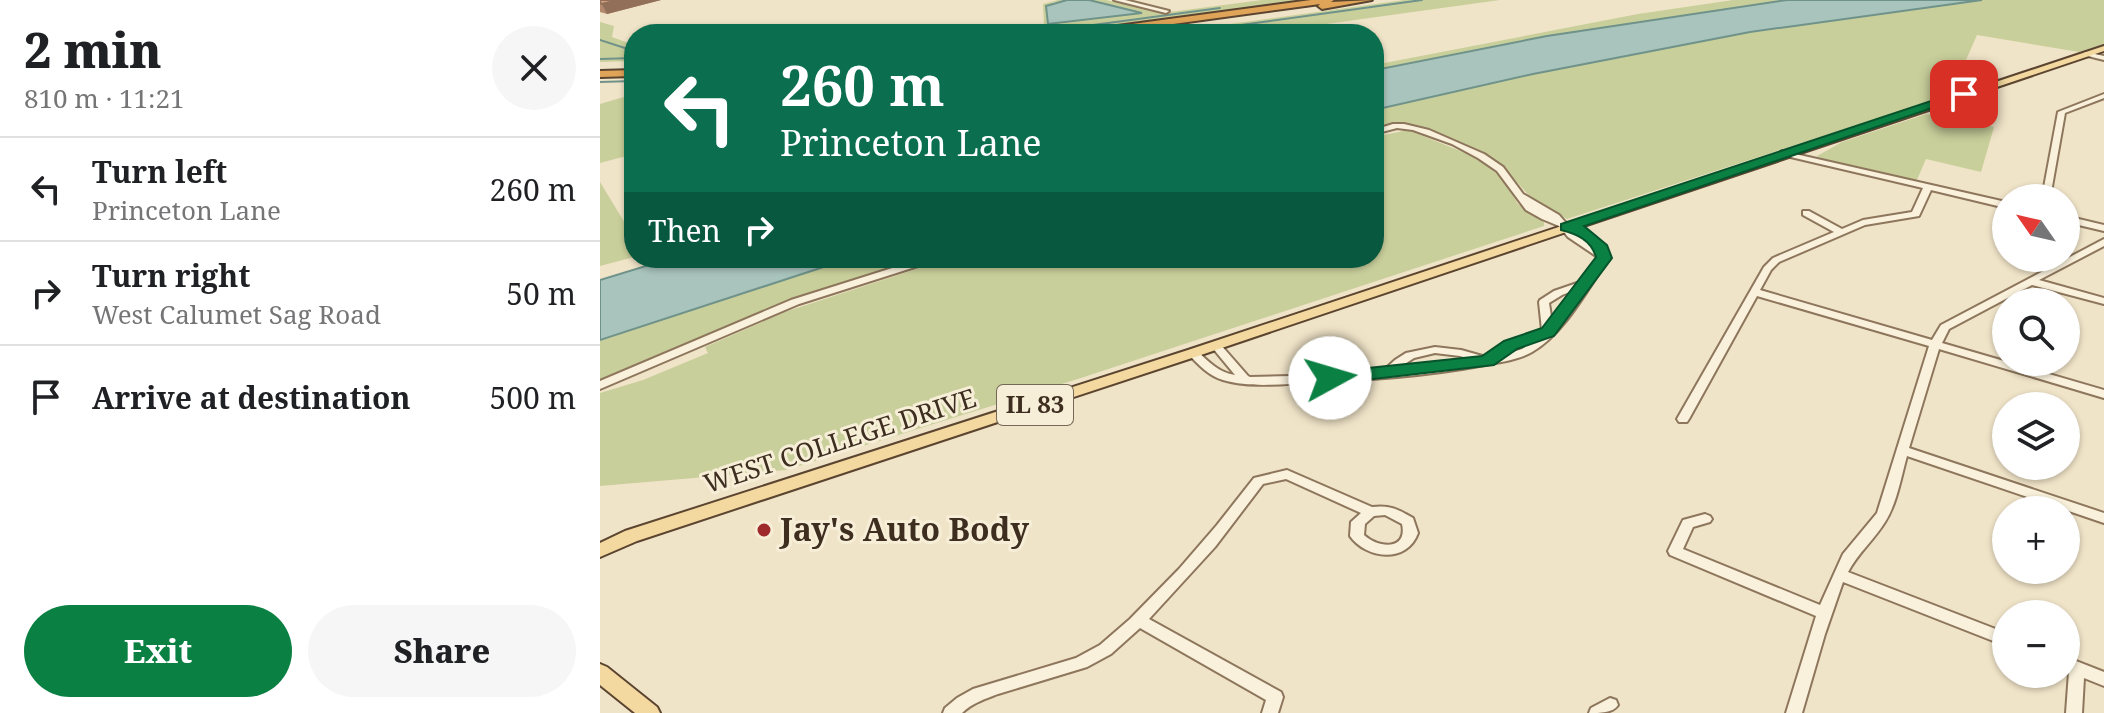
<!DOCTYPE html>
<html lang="en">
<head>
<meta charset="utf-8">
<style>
  :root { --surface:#fff; --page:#f6f6f6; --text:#202124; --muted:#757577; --line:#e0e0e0; --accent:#0b8043 }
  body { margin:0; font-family:"Noto Serif",serif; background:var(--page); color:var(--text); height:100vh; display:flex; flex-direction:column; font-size:30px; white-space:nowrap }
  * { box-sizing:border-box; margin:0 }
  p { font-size:26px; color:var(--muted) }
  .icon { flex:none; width:44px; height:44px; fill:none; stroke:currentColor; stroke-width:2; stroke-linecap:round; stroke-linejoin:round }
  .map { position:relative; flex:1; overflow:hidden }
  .details { display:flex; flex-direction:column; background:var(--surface); width:600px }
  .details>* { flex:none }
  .top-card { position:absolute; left:24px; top:24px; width:760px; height:244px; border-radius:32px; box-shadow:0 2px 6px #0004; background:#0b6e4f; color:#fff; overflow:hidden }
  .needle { width:52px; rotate:304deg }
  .tools { position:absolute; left:1392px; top:184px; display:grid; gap:16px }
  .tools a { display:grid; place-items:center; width:88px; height:88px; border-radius:50%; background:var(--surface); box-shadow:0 2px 6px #0004; font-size:40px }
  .pin { position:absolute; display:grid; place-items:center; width:68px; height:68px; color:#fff; margin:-34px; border-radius:16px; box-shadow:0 4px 12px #0006 }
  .me { position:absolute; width:88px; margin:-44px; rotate:84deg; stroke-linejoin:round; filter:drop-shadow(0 0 6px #0008) }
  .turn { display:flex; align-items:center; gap:28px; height:168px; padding:0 24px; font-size:36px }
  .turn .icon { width:104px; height:104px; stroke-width:2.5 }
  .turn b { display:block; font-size:56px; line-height:68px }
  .then { display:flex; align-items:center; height:76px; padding:0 24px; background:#0003; gap:16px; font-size:30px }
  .round { display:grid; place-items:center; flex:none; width:84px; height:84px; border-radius:42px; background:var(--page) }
  .headline { display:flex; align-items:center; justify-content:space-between; height:136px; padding:0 24px }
  h1 { font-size:48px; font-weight:800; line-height:60px }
  .primary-button { display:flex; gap:16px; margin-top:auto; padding:16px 24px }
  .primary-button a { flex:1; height:92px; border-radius:48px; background:var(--accent); color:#fff; font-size:32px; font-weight:800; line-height:92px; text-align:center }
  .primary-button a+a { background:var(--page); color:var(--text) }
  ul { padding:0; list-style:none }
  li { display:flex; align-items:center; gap:24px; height:104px; padding:0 24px; border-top:2px solid var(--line) }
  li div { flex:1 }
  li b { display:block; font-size:30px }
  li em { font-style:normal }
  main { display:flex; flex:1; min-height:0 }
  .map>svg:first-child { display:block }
  .green { fill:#c9cf9b }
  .water { fill:#a9c4bc; stroke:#6f938a; stroke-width:2 }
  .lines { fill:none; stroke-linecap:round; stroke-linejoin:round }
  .stream { stroke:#6f938a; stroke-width:2 }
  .minor-casing { stroke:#8d765c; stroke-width:4 }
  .major-casing { stroke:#5b4430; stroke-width:4 }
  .highway-casing { stroke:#5b4430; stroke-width:4 }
  .minor { fill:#faf1dc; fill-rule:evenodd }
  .major { fill:#f3d9a0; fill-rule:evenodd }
  .highway { fill:#e0a458; fill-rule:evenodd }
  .wall { fill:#b2896c }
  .shaded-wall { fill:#916f58 }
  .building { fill:#cf9f7d; stroke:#916f58; stroke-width:2 }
  .route { fill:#0b8043; stroke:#07532c; stroke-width:2 }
  .poi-dot { fill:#9e2a2b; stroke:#f7eed8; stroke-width:3 }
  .labels { text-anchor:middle; stroke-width:6; stroke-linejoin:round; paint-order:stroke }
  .shield { fill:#f7eed8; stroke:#756857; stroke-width:2 }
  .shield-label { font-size:24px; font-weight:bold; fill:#3d2e20 }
  .street-label { font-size:26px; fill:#3d2e20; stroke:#f7eed8 }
  .near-poi-label { font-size:32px; font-weight:bold; fill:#3d2e20; stroke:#f7eed8; text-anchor:start }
</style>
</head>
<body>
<main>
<section class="details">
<div class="headline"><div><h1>2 min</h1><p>810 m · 11:21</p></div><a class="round"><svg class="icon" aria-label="close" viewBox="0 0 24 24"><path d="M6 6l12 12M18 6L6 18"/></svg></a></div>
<ul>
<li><svg class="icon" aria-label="left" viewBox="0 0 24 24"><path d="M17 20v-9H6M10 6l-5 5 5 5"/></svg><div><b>Turn left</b><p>Princeton Lane</p></div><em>260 m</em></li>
<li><svg class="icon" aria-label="right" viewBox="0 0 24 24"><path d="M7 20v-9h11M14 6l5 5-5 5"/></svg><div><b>Turn right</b><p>West Calumet Sag Road</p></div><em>50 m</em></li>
<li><svg class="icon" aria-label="arrive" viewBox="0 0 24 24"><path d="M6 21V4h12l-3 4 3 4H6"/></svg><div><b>Arrive at destination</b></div><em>500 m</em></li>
</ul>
<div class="primary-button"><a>Exit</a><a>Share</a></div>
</section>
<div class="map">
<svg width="1504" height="713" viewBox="0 0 1504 713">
  <rect width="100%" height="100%" fill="#f0e4c8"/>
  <g class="green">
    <path d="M458 0H467L451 3 542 13 489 0H506L562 13 662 0H705L453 34H403L444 27 443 4Z"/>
    <path d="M804 0H900L654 34H558Z"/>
    <path d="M1133 0H1187L947 36 774 71V65L1038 14Z"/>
    <path d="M1382 0H1504V44L1479 52 1377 35 1359 76 1380 85 967 219 932 199 908 172 891 159 804 122 774 129V110L933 74 1150 32Z"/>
    <path d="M0 22 14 26 12 37 34 45V61L0 62Z"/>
    <path d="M34 94V154L0 163V104Z"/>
    <path d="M1326 114 1394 127 1381 172 1326 159 1316 182 1221 159 1217 156 1242 142Z"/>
    <path d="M808 130 878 158 904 180 918 204 944 222V226L481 378 186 470 0 486V393L43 380 108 353 105 347 185 312 350 258H774V137Z"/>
    <path d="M0 182 34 238V257L0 266Z"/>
    <path d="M251 258H321L175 306 0 380V340Z"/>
  </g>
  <g class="water">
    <path d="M467 0H489L542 13 448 24 446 6Z"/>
    <path d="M1187 0H1382L1150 32 933 74 774 110 775 70 947 36Z"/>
    <path d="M72 258H251L0 340V280Z"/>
  </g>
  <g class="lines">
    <g class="stream">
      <path d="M426 34 620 8"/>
      <path d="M575 34 822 0"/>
      <path d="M0 40 34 51"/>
      <path d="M0 59 34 58"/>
      <path d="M0 82 34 81"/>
    </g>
    <g class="minor-casing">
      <g id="minor">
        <path d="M514 0H525L569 11 566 13Z"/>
        <path d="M1486 52 1504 56V60L1484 55V53Z"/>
        <path d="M1504 94V98L1465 113 1450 198H1442L1458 112Z"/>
        <path d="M793 124H804L829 130 884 154 903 167 923 194 959 215 965 222 987 231 995 237 1004 247 1009 258C988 288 964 334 932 352 918 360 900 362 885 365 827 376 767 380 709 383 682 384 650 388 623 380 609 376 599 365 589 355L588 353 589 351H597C608 361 619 373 635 375L611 346 612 344H620L648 376 650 377 731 375 783 371 795 360 806 353 835 347 861 350 886 357 907 343 942 330 939 302 940 300 954 291 983 281 999 258 968 237 959 226 942 219 926 210 897 171 878 158 852 144 813 130 797 128 774 134V130ZM973 232 992 245 974 233ZM977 289 952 323 949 303 962 295ZM934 340 922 349 904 355 915 347ZM835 353 860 356 874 360 797 369 814 358Z"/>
        <path d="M1182 151 1406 202V208L1331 190 1319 216 1265 225 1179 262 1171 270 1160 290 1332 340 1341 325 1504 239V246L1439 280 1504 298V304L1432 285 1349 329 1342 343 1504 390V398L1339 349 1309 448 1504 513V523L1307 456C1301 477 1297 503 1285 522 1274 540 1258 553 1248 572L1406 633V646L1243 582 1225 634 1202 713H1186L1216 616 1070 555 1068 551 1083 520 1105 514 1110 516 1112 519 1110 522 1093 527 1083 549 1220 605 1243 554 1277 513 1329 346 1157 296 1089 419 1087 422H1079L1077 419 1164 267 1173 258 1234 232 1203 215V211H1209L1242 229 1263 220 1312 212 1323 188 1182 155Z"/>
        <path d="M1466 216 1504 225V231L1466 222Z"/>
        <path d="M324 258H339L337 260 199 304 0 389V381L191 300Z"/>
        <path d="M687 470 772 507C791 505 797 509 813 518L818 533C807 564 766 559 750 536L751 522 761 513 686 479 663 484 615 547 549 619 681 692 683 697 678 713H662L666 700 540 628 511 654 487 667 398 694C385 699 372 703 362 713H343L345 708 357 698 373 689 476 658 500 645 530 619 579 569 617 525 654 478ZM785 515 802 524C808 550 779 549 764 535L765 524 774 516Z"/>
        <path d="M1466 657 1504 672V686L1484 678 1482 713H1466L1469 672 1466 671Z"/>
        <path d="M1010 698 1016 700 1018 705C1013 713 1000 713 989 713L991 708Z"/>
      </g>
    </g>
    <g class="major-casing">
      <g id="major">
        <path d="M1504 46V51L598 356 37 541 0 557V543L25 531 588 350Z"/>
        <path d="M0 664 7 667 57 707 60 713H35L0 685Z"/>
      </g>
    </g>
    <g class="highway-casing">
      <g id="highway">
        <path d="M711 0H734L731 2 772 0 722 9 718 6 720 4 500 34H475L480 31Z"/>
        <path d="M34 70V76L0 77V71Z"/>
      </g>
    </g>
    <use href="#minor" class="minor"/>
    <use href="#major" class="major"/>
    <use href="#highway" class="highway"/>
  </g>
  <path class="wall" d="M0 0H61L7 14 0 12Z"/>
  <path class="shaded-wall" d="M18 0H61L7 14 2 4Z"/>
  <path class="building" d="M0 0H18L2 4 0 3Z"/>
  <path class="route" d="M1364 90 1370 94 1368 96 984 226 1007 245 1012 258 954 336 917 349 894 365 730 384 720 378 730 372 882 356 904 341 942 328 996 257C991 240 977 234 961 230V224Z"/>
  <circle class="poi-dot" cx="164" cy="530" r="8"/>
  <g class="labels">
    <rect class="shield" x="397" y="385" width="76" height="40" rx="6"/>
    <g class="shield-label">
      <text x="435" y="413">IL 83</text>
    </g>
    <g class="street-label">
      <text transform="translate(240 441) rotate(-18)" y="9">WEST COLLEGE DRIVE</text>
    </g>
    <g class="near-poi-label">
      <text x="180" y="541">Jay's Auto Body</text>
    </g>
  </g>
</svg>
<div class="tools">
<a><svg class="needle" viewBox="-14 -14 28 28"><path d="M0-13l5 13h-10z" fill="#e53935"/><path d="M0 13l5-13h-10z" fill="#757577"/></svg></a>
<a><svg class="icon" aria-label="search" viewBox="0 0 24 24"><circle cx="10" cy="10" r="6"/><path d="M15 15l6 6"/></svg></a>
<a><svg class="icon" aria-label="layers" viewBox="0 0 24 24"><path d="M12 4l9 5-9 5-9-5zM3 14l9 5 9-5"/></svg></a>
<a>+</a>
<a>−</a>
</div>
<div class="pin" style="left:1364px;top:94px;background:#d93025"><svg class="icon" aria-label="arrive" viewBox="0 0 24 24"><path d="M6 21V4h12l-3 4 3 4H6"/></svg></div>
<svg class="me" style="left:730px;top:378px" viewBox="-20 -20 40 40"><circle r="19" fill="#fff"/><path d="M0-13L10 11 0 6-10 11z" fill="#0b8043"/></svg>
<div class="top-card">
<div class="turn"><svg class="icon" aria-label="left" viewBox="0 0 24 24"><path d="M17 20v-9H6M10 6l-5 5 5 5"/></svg><div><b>260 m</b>Princeton Lane</div></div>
<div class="then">Then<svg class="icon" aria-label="right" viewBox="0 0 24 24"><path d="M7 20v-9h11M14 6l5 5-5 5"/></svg></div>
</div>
</div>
</main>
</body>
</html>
